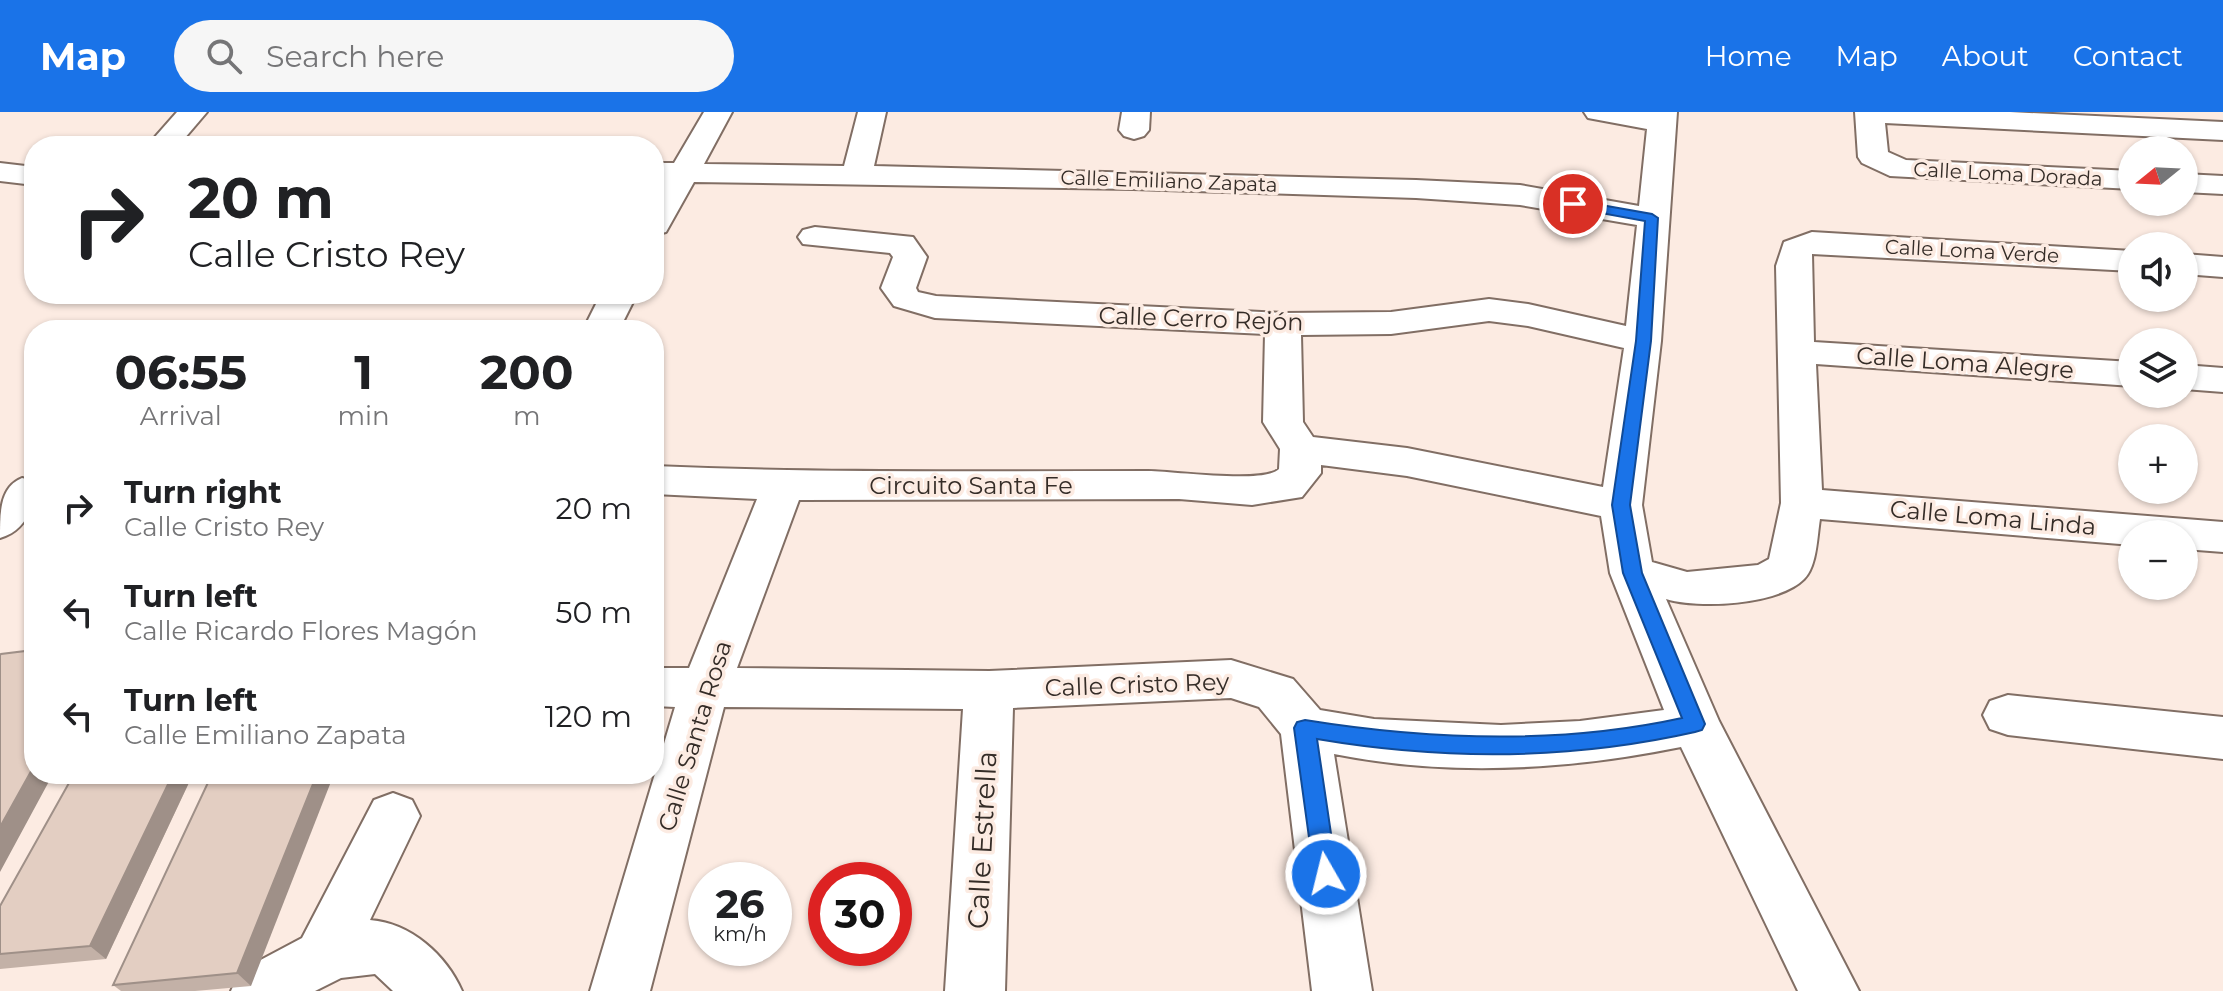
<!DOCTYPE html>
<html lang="en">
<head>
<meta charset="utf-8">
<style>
  :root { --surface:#fff; --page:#f6f6f6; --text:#202124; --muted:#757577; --accent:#1a73e8 }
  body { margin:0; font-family:Montserrat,sans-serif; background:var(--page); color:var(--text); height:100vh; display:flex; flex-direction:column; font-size:30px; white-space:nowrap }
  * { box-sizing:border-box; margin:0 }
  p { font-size:26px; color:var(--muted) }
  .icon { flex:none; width:44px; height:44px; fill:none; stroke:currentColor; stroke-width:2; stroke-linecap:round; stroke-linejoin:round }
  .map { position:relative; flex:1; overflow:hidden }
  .details { position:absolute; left:24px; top:208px; width:640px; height:464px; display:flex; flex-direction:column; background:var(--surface); border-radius:32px; box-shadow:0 2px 6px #0004 }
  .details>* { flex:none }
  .hud { position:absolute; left:24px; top:24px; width:640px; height:168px; border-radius:32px; box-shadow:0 2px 6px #0004; background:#fff; color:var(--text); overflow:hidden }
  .needle { width:52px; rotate:252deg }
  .buttons { position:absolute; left:2118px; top:24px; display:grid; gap:16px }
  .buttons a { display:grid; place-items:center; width:80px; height:80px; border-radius:50%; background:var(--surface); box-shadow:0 2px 6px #0004; font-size:40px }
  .speed { position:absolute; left:688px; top:750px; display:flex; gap:16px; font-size:40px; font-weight:700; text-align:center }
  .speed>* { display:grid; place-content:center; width:104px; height:104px; border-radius:50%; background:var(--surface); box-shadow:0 2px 6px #0004; line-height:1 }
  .speed small { font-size:20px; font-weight:400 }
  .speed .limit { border:12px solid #d22; background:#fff; color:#111 }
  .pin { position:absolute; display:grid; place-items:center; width:68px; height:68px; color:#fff; margin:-34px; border:4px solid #fff; border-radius:50%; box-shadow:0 2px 8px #0007 }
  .me { position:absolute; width:88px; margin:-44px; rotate:352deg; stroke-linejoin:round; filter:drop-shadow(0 0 6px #0008) }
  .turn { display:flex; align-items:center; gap:28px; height:168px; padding:0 32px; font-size:36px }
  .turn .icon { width:104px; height:104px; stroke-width:2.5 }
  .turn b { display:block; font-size:56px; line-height:68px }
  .eta { display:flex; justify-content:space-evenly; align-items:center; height:136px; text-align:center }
  .eta b { font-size:48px; font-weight:700; line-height:56px }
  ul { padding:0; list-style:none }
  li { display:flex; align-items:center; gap:24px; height:104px; padding:0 32px }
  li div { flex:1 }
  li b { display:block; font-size:30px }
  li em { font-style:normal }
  header { display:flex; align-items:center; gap:48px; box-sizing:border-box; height:112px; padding:0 40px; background:var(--accent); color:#fff }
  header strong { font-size:38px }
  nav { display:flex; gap:44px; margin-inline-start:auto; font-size:28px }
  .search { width:560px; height:72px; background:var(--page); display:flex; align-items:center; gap:20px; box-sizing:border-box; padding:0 28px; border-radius:44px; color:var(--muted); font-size:30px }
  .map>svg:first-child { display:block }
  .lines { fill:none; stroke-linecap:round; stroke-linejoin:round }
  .minor-casing { stroke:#816e64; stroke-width:4 }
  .minor { fill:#fff; fill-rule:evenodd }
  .wall { fill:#c3b1a7 }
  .shaded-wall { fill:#9f9088 }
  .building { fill:#e3cec2; stroke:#9f9088; stroke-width:2 }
  .route { fill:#1a73e8; stroke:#114b97; stroke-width:2 }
  .labels { text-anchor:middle; stroke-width:7; stroke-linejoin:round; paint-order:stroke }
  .far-street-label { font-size:20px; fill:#342c27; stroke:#fcebe2 }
  .street-label { font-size:24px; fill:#342c27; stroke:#fcebe2 }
  .near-street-label { font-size:28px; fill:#342c27; stroke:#fcebe2 }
</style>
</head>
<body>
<header>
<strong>Map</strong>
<div class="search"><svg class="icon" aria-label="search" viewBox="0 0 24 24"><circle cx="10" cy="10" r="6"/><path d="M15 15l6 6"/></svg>Search here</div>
<nav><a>Home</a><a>Map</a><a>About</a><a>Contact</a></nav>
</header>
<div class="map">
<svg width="2223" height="879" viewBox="0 0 2223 879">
  <rect width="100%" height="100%" fill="#fcebe2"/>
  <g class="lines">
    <g class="minor-casing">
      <g id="minor">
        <path d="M177 0H207L178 34H147Z"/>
        <path d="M704 0H732L704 52 844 54 858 0H886L874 54 1416 68 1520 73 1639 94 1647 17 1588 6 1584 0H1677L1661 229 1642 393 1652 450 1687 460 1758 453 1769 447 1781 391 1776 154 1784 130 1812 120 2132 139V159L1812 142 1814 230 2132 250V274L1816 252 1822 378 2223 410V440L2184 437V422H2132V433L1820 407C1817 425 1817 454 1804 467 1778 493 1699 497 1666 487L1719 609 1859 879H1798L1681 635C1568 658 1448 665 1334 642L1372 879H1312L1281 622 1259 595 1231 586 1013 596 1005 879H945L963 597 724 595 650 879H590L675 595 654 594V556H689L757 387 654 382V354C819 361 983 359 1148 359 1172 359 1265 372 1279 357L1280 337 1263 310 1265 222 935 206 894 194 881 176 893 145 890 141 803 132 798 125 803 118 815 115 913 125 927 145 916 176 918 180 936 184 1283 201 1391 200 1489 187 1528 192 1626 214 1637 113 1520 93 1416 86 1133 77 694 70 666 120 654 123V85L663 69H654V51H674ZM1489 209 1528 214 1624 236 1603 375 1407 336 1313 325 1303 310 1301 223 1391 222ZM1321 353 1407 364 1601 404 1610 461 1664 598 1580 609 1501 613 1374 607 1320 598 1293 567 1231 548 989 559 737 556 799 388 1179 387 1252 393 1302 385 1321 361Z"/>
        <path d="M1122 0H1150L1149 18 1144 24 1134 27 1124 24 1119 18Z"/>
        <path d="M1855 0H2010L2223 10V28L1885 11 1888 40 1906 48 2132 59V77L1890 64 1862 51 1858 45Z"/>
        <path d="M0 51 34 55V73L0 69Z"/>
        <path d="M2184 62 2223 64V82L2184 80Z"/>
        <path d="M2184 142 2223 145V165L2184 162Z"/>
        <path d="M601 182H637L619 218H583Z"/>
        <path d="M2184 253 2223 256V280L2184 277Z"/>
        <path d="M22 366 34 369C34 395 27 418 0 426 0 399 0 375 22 366Z"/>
        <path d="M2008 583 2223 605V647L2008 623 1990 617 1983 603 1990 589Z"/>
        <path d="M393 681 412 688 420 704 370 808C411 811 446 843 462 879H393L375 862 341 866 315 879H231L240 859 302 826 374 688Z"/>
      </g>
    </g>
    <use href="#minor" class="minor"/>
  </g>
  <g class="wall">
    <path d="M74 662H193L106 847 0 857V794Z"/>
    <path d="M212 662 251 874 195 879H121L113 873Z"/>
  </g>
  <g class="shaded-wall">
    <path d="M34 654V662H53L0 760V715Z"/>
    <path d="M173 662H193L106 847 90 834Z"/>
    <path d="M317 662H334L251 874 237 861Z"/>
  </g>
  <g class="building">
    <path d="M34 538V654L0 715V543L1 542Z"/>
    <path d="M74 662H173L90 834 0 842V794Z"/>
    <path d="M212 662H317L237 861 113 873Z"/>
  </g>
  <path class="route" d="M1573 88 1652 102 1658 106 1651 229 1630 393 1642 461 1705 612 1702 618 1695 620C1571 648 1441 648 1317 627L1337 762 1334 769 1326 772 1318 769 1314 762 1294 616 1297 610 1305 608C1429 628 1559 633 1682 606L1623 461 1612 393 1636 229 1645 109 1568 95V89Z"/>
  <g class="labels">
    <g class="far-street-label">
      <text transform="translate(2008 62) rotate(3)" y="7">Calle Loma Dorada</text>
      <text transform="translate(1169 69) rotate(2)" y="7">Calle Emiliano Zapata</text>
      <text transform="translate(1972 139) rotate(3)" y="7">Calle Loma Verde</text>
    </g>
    <g class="street-label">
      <text transform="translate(1201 207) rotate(2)" y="8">Calle Cerro Rejón</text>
      <text transform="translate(1965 251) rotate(4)" y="8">Calle Loma Alegre</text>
      <text x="971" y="382">Circuito Santa Fe</text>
      <text transform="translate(1993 406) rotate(5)" y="8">Calle Loma Linda</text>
      <text transform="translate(1137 573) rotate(-2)" y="8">Calle Cristo Rey</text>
      <text transform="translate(695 624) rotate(-73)" y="8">Calle Santa Rosa</text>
    </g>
    <g class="near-street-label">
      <text transform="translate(982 728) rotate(-87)" y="10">Calle Estrella</text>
    </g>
  </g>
</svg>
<div class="buttons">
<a><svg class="needle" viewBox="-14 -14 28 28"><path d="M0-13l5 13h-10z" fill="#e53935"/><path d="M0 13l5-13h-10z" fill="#757577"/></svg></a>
<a><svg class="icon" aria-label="sound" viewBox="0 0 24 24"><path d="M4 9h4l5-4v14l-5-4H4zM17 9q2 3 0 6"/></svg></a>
<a><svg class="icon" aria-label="layers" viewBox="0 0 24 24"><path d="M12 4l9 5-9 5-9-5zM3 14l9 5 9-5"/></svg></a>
<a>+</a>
<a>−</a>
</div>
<div class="speed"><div>26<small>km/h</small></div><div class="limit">30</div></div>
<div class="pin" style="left:1573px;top:92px;background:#d93025"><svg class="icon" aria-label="arrive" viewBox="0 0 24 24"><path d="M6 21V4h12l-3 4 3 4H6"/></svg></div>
<svg class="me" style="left:1326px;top:762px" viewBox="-20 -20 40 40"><circle r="17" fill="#1a73e8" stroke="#fff" stroke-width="3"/><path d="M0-11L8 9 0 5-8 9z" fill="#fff"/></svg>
<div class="hud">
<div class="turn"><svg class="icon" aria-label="right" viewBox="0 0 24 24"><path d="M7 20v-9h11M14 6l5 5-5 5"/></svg><div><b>20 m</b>Calle Cristo Rey</div></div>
</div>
<section class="details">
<div class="eta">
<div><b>06:55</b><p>Arrival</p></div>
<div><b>1</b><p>min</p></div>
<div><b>200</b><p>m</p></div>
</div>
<ul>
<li><svg class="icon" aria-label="right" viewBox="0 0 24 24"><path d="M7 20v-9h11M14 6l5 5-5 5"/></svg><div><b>Turn right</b><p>Calle Cristo Rey</p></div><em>20 m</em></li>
<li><svg class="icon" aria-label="left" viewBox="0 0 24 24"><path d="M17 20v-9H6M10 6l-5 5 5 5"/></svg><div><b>Turn left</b><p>Calle Ricardo Flores Magón</p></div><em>50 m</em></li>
<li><svg class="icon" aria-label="left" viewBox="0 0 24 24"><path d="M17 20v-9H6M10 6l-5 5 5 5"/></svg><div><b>Turn left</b><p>Calle Emiliano Zapata</p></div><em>120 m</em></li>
</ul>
</section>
</div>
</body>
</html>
